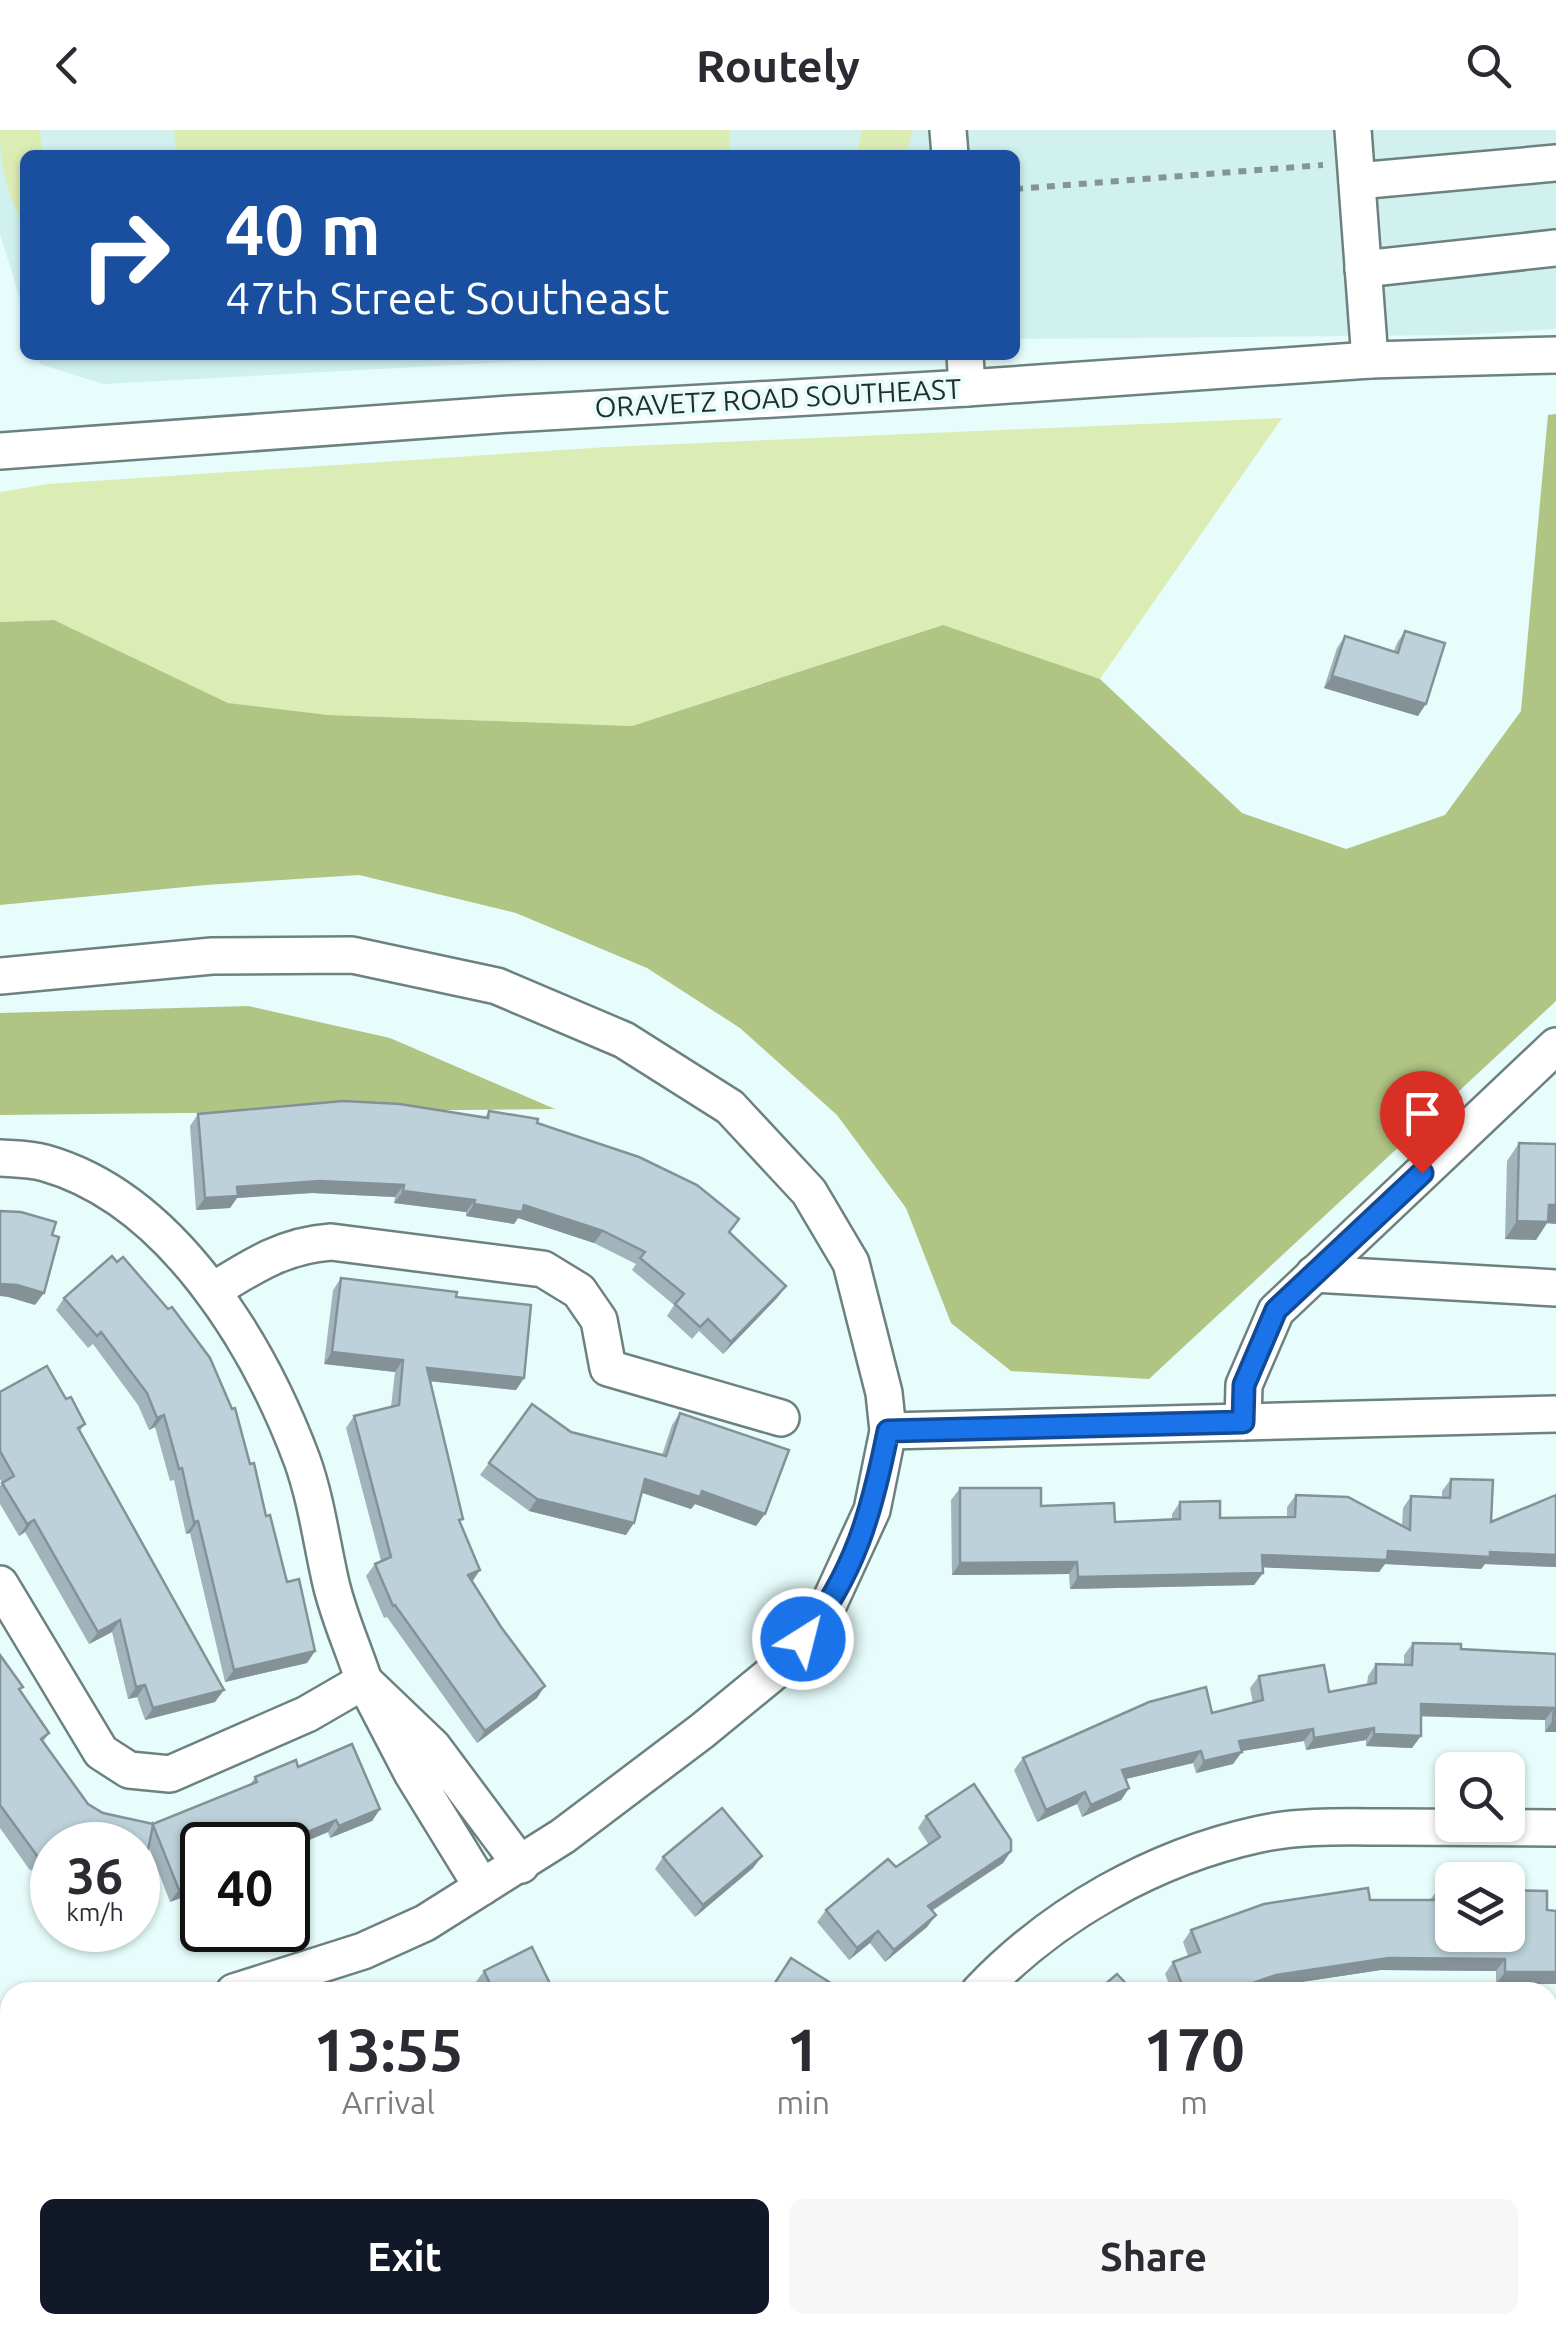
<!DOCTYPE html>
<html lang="en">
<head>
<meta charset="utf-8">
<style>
  :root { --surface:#fff; --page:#f7f7f7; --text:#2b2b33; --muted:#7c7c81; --accent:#111827 }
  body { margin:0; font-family:Ubuntu,sans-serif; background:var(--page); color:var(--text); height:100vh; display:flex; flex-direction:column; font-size:38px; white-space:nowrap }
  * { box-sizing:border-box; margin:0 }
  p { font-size:32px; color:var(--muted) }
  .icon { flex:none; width:55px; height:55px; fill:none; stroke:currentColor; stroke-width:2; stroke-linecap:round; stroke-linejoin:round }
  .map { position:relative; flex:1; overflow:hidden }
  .side { position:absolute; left:0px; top:1852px; width:1558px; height:352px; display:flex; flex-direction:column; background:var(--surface); border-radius:30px 30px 0 0; box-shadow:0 2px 8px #0004 }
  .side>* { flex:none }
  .banner { position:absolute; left:20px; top:20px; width:1000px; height:210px; border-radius:15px; box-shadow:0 2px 8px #0004; background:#1a4fa0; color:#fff; overflow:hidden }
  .controls { position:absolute; left:1435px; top:1622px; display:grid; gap:20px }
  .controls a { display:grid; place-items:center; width:90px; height:90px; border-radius:15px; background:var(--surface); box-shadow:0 2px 8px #0004; font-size:50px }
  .speed { position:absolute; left:30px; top:1692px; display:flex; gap:20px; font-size:50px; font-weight:700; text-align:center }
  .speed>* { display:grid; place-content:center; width:130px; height:130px; border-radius:50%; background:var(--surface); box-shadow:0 2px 8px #0004; line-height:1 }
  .speed small { font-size:25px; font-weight:400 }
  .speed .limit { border:5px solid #111; border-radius:15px; background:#fff; color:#111 }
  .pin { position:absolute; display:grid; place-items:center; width:85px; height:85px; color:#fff; margin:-102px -42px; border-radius:50% 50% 50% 0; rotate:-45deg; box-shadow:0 0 10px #0007 }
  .pin .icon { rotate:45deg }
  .me { position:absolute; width:110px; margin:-55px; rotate:36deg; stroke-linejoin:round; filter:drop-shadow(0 0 8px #0008) }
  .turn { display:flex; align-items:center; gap:35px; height:210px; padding:0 40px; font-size:45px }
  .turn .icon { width:130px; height:130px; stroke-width:2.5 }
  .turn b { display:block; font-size:70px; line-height:85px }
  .eta { display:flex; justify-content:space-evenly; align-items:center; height:170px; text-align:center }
  .eta b { font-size:60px; font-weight:700; line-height:70px }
  .cta { display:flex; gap:20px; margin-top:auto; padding:20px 40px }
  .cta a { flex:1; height:115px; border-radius:15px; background:var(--accent); color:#fff; font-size:40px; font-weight:700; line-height:115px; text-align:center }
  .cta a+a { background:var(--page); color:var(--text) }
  header { display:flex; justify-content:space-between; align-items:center; height:130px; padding:0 40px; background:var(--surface); font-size:45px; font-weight:700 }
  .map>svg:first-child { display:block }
  .built { fill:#d0f1ee }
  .green { fill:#dbedb4 }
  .forest { fill:#b0c484 }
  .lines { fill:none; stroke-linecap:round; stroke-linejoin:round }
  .minor-casing { stroke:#6d8280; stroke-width:40 }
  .path { stroke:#859594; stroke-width:6; stroke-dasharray:8 8; stroke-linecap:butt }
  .minor { stroke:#fff; stroke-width:35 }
  .wall { fill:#a2b4bb }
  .shaded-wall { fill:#849298 }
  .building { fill:#bcd1d9; stroke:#849298; stroke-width:2.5 }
  .route-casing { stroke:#114b97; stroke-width:25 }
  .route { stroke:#1a73e8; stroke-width:18 }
  .labels { text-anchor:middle; stroke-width:8; stroke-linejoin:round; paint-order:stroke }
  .street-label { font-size:28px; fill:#242d2c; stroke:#e6fdfb }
</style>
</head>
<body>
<header><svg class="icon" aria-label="back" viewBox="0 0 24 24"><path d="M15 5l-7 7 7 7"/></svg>Routely<svg class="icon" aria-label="search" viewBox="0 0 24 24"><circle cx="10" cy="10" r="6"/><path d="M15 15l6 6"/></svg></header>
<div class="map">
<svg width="1556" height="2203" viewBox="0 0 1556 2203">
  <rect width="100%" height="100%" fill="#e6fdfb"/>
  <g class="built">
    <path d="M0 0H1556V199L1461 205 1015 209V25H25V185L0 104Z"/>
    <path d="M37 225H639L103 254 40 234Z"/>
  </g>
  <g class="green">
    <path d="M0 0H40L42 25H25V98C7 62 0 40 0 0Z"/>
    <path d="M174 0H729L730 25H176Z"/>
    <path d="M862 0H913L906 25H856Z"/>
    <path d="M1282 288 1100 549 942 495 632 596 328 585 228 573 54 490 0 492V362L48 354 608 317Z"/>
  </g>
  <g class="forest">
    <path d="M1556 284V871L1149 1249 1011 1241 951 1193 906 1078 837 985 740 898 647 838 516 783 359 745 206 755 0 775V492L54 490 228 573 328 585 632 596 943 495 1100 549 1242 683 1346 719 1445 685 1521 581 1548 285Z"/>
    <path d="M248 876 390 908 555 979 0 985V883Z"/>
  </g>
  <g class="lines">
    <g class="minor-casing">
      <g id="minor">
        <path d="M948 0 950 25"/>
        <path d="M1353 0 1370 230"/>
        <path d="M1357 51 1556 33"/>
        <path d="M1363 139 1556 118"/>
        <path d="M965 225 967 258"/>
        <path d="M0 321 510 284 967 258 1370 230 1556 225"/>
        <path d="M0 846 212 826 352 825 497 856 624 910 730 977 809 1062 851 1133 884 1263 888 1301 872 1380 826 1480 780 1537 702 1601 563 1706 425 1793 363 1821 234 1862"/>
        <path d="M0 1028C15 1029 31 1029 45 1033 172 1069 259 1215 302 1330 316 1369 321 1409 330 1449 337 1483 353 1517 364 1551L307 1584 170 1644 129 1640 101 1622 0 1454"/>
        <path d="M1314 1144 1556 1158"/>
        <path d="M214 1160C252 1136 285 1115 331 1112L543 1139 579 1161 599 1190 608 1238 781 1288"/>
        <path d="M1243 1292 1244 1255 1276 1181 1556 916"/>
        <path d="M888 1301 1556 1284"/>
        <path d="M482 1757 412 1643 364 1551 433 1617 521 1735"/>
        <path d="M979 1862C1053 1784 1154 1727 1260 1704 1301 1695 1346 1697 1389 1697 1444 1697 1500 1698 1556 1698"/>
        <path d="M0 1966 10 1961"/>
        <path d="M1548 2081 1556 2082"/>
        <path d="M78 2203 91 2195"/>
        <path d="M739 2203 744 2195"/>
      </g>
    </g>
    <path class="path" d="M1015 59 1323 35"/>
    <use href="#minor" class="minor"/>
  </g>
  <g class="wall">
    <path d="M1405 501 1418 586 1324 558 1337 518 1345 506 1394 521 1397 513Z"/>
    <path d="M489 981 537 993 730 1102 786 1156 777 1168 723 1224 699 1201 692 1209 667 1186 674 1175 632 1140 636 1134 594 1113 518 1088 514 1094 466 1086V1082L394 1073 395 1067 312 1063 237 1068 230 1078 196 1080 190 996 198 984 485 987Z"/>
    <path d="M1519 1013 1556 1014V1094L1547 1093 1536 1110 1505 1109 1507 1031Z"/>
    <path d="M112 1126 266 1386 287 1452 315 1521 307 1533 225 1552 190 1403 186 1404 174 1350 170 1351 155 1297 149 1300 138 1275 93 1214 88 1218 56 1180 64 1168Z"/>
    <path d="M341 1148 456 1167 524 1248 516 1260 430 1251 472 1451 537 1568 477 1613 387 1487 384 1488 366 1446 375 1434 381 1431 346 1298 354 1286 391 1277 395 1242 324 1234 333 1160Z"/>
    <path d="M0 1262 66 1269 85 1294 80 1301 215 1572 145 1590 137 1567 128 1569 112 1502 89 1514 25 1402 19 1406 0 1374V1356L2 1353 0 1349Z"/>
    <path d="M532 1274 571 1302 662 1325 672 1295 680 1283 765 1384 756 1396 695 1374 691 1379 642 1363 626 1405 529 1381 480 1345Z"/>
    <path d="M1451 1349 1491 1392 1556 1365V1437L1485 1434 1481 1439 1385 1434 1379 1442 1263 1437V1443L1254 1455 1070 1459 1069 1444 952 1445 951 1370 960 1358 1115 1392 1172 1389V1384L1180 1372 1220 1388 1287 1387V1377L1296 1365 1402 1396 1403 1378 1411 1366 1442 1367V1361Z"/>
    <path d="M1413 1513 1461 1519 1556 1524V1602H1545V1590L1421 1586 1412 1618 1366 1616V1610L1306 1620 1304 1611 1241 1621 1233 1634 1196 1643 1193 1633 1126 1649 1129 1658 1121 1670 1082 1687 1077 1674 1037 1692 1014 1640 1023 1628 1253 1573 1250 1558 1259 1546 1329 1562 1367 1554 1368 1546 1376 1534 1404 1535V1525Z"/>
    <path d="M0 1525 23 1557 20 1560 49 1603 43 1612 88 1674 103 1683 153 1694 250 1655 255 1647 298 1637 380 1679 372 1691 330 1708 328 1702 288 1719V1715H202V1760L170 1772 149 1717 138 1766V1715H52V1753L29 1739 0 1698Z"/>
    <path d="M926 1686 1011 1721 1003 1733 932 1781 936 1785 927 1797 885 1832 870 1813 849 1830 817 1792 826 1780 929 1715 918 1698Z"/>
    <path d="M762 1726 753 1738 695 1787 655 1739 663 1727Z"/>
    <path d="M1438 1759 1547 1780 1556 1781V1854H1496V1841L1381 1840 1268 1857 1252 1862H1172L1165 1844 1173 1832 1188 1826 1183 1812 1191 1800 1370 1770H1430Z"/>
    <path d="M484 1841 554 1862H480L475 1853Z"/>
    <path d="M549 2195H641L636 2203H626L620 2199Z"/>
    <path d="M1103 2195H1188L1189 2203H1104Z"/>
    <path d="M1396 2195H1548L1556 2203H1398Z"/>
  </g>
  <g class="shaded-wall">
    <path d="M1332 546 1426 574 1418 586 1324 558Z"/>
    <path d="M320 1051 404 1055 395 1067 312 1063 237 1068 230 1078 196 1080 205 1068 237 1057Z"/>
    <path d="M403 1061 475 1070 466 1082 394 1073Z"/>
    <path d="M474 1074 524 1075 603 1101 594 1113 518 1088 514 1094 466 1086Z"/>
    <path d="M1549 1075H1556V1094L1547 1093 1536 1110 1505 1109 1517 1091Z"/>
    <path d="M0 1154 17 1155 44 1163 35 1175 8 1167 0 1166Z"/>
    <path d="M786 1156 777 1168 723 1224 731 1212Z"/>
    <path d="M332 1222 403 1230 395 1242 324 1234Z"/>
    <path d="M427 1238 524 1248 516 1260 418 1250Z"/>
    <path d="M164 1285 155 1297 149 1300 157 1288Z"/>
    <path d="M645 1349 702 1361 765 1384 756 1396 695 1374 691 1379 637 1361Z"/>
    <path d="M537 1369 634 1393 626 1405 529 1381Z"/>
    <path d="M34 1390 25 1402 19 1406 27 1394Z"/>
    <path d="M198 1391 190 1403 186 1404 194 1392Z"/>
    <path d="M1388 1421 1490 1422 1556 1425V1437L1485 1434 1481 1439 1385 1434 1379 1442 1254 1437 1262 1425Z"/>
    <path d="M1077 1432 1069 1444 952 1445 960 1433Z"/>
    <path d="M480 1440 472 1452 468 1445Z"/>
    <path d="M1263 1443 1254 1455 1070 1459 1078 1447Z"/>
    <path d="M120 1490 112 1502 89 1514 98 1502Z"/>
    <path d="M315 1521 307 1533 225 1552 234 1540Z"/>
    <path d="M145 1555 137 1567 128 1569 136 1557Z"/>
    <path d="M545 1556 537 1568 477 1613 485 1601Z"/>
    <path d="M224 1560 215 1572 145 1590 153 1578Z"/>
    <path d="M1421 1574 1554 1578 1545 1590 1413 1586Z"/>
    <path d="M1553 1590H1556V1602H1545Z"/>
    <path d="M1374 1598 1366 1610 1306 1620 1314 1608Z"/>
    <path d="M1313 1599 1304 1611 1230 1623 1239 1611Z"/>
    <path d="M1374 1604 1421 1606 1412 1618 1366 1616Z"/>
    <path d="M1201 1621 1193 1633 1113 1652 1122 1640Z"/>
    <path d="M1242 1622 1233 1634 1196 1643 1204 1631Z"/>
    <path d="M1129 1658 1121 1670 1082 1687 1091 1675Z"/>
    <path d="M1085 1662 1077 1674 1037 1692 1046 1680Z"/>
    <path d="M380 1679 372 1691 330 1708 339 1696Z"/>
    <path d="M336 1690 328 1702 288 1719V1715H277Z"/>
    <path d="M1011 1721 1003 1733 920 1788 928 1776Z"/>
    <path d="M762 1726 753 1738 695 1787 703 1775Z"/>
    <path d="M202 1751V1760L170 1772 179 1760Z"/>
    <path d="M936 1785 927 1797 885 1832 894 1820Z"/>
    <path d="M878 1801 870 1813 849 1830 857 1818Z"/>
    <path d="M1389 1828 1505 1829 1496 1841 1381 1840 1268 1857 1252 1862H1227L1276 1845Z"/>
    <path d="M1505 1842H1556V1854H1496Z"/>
    <path d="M10 2144V2149L0 2157V2152Z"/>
    <path d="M417 2195H434L417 2203H399Z"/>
  </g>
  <g class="building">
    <path d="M1405 501 1445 513 1426 574 1332 546 1345 506 1398 523Z"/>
    <path d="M343 971 400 974 488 988 489 981 538 989 537 993 639 1027 697 1055 739 1089 729 1102 786 1156 731 1212 708 1189 700 1197 675 1174 684 1164 640 1128 645 1122 603 1101 524 1075 522 1082 474 1074 475 1070 403 1061 404 1055 320 1051 237 1057 238 1066 205 1068 198 984Z"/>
    <path d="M1519 1013 1556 1014V1075H1549L1548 1092 1517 1091Z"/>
    <path d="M0 1081 21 1082 56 1092 52 1105 59 1107 44 1163 17 1155 0 1154Z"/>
    <path d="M112 1126 117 1132 123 1127 168 1179 172 1177 210 1228 232 1279 235 1278 250 1334 254 1333 266 1386 270 1385 287 1452 299 1449 315 1521 234 1540 198 1391 194 1392 182 1338 179 1339 164 1285 157 1288 147 1263 101 1202 97 1206 64 1168Z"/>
    <path d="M341 1148 457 1162 456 1167 531 1175 524 1248 427 1238 463 1389 459 1390 480 1440 468 1445 501 1497 545 1556 485 1601 395 1475 393 1476 375 1434 391 1427 354 1286 399 1275 403 1230 332 1222Z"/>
    <path d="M47 1236 66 1269 71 1267 85 1294 78 1298 224 1560 153 1578 145 1555 136 1557 120 1490 98 1502 34 1390 27 1394 2 1353 14 1346 0 1321V1262Z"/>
    <path d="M532 1274 571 1302 666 1326 680 1283 789 1320 765 1384 702 1361 700 1367 645 1349 634 1393 537 1369 489 1333Z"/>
    <path d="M1451 1349 1493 1350 1491 1392 1556 1365V1425L1490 1422V1427L1388 1421 1387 1430 1262 1425 1263 1443 1078 1447 1077 1432 960 1433V1358H1041V1376L1114 1373 1115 1392 1180 1389V1372L1220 1371V1388L1295 1387 1296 1365 1348 1367 1410 1400 1411 1366 1450 1368Z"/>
    <path d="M1413 1513 1461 1514V1519L1556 1524V1590H1553L1554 1578 1421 1574V1606L1374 1604V1598L1314 1608 1313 1599 1239 1611 1242 1622 1204 1631 1201 1621 1122 1640 1129 1658 1091 1675 1085 1662 1046 1680 1023 1628 1149 1572 1206 1557 1212 1583 1263 1570 1259 1546 1324 1535 1329 1562 1376 1553V1534L1412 1535Z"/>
    <path d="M0 1525 23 1557 19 1559 49 1603 41 1609 88 1674 103 1683 153 1694 257 1652 255 1647 296 1630 298 1637 352 1614 380 1679 339 1696 336 1690 277 1715H202V1751L179 1760 153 1695 139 1765 138 1715H52V1736L38 1727 0 1675Z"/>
    <path d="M974 1654 1011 1710V1721L928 1776 936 1785 894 1820 878 1801 857 1818 826 1780 888 1729 896 1737 940 1707 926 1686Z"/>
    <path d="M722 1678 762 1726 703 1775 663 1727Z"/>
    <path d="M1368 1758 1370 1770H1438V1759H1452V1805H1508V1760L1547 1761V1780L1556 1781V1842H1505V1829L1389 1828 1276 1845 1227 1862H1185L1173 1832 1200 1822 1191 1800 1264 1774Z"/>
    <path d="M532 1817 554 1862H494L484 1841Z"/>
    <path d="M791 1828 845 1862H769Z"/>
    <path d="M1117 1844 1134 1862H1096Z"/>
    <path d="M10 2061V2144L0 2152V2067Z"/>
    <path d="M1556 2146V2203H1408L1407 2195H1548V2147Z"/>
    <path d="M229 2195H417L399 2203H211Z"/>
    <path d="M549 2195H623L618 2203H544Z"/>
    <path d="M825 2195 833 2198 835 2195H937L931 2203H901L896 2200 894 2203H820Z"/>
    <path d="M1113 2195H1188L1189 2203H1114Z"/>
  </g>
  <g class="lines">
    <g class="route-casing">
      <path id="route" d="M803 1509C855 1444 872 1381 888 1301L1243 1292 1244 1255 1276 1180 1422 1043"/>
    </g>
    <use href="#route" class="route"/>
  </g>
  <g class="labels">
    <g class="street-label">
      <text transform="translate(778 268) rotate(-3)" y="10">ORAVETZ ROAD SOUTHEAST</text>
    </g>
  </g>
</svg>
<div class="controls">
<a><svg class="icon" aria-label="search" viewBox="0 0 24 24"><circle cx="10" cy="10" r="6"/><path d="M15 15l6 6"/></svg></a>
<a><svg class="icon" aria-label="layers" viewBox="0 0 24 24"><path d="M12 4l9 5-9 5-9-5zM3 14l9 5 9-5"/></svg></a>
</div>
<div class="speed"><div>36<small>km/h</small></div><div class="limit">40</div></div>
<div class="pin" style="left:1422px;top:1043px;background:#d93025"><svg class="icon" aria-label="arrive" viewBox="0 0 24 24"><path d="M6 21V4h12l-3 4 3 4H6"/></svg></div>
<svg class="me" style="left:803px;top:1509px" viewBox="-20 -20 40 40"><circle r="17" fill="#1a73e8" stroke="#fff" stroke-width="3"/><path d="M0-11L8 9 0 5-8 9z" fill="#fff"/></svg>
<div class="banner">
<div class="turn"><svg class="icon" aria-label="right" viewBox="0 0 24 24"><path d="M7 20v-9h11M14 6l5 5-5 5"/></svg><div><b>40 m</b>47th Street Southeast</div></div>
</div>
<section class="side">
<div class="eta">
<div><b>13:55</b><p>Arrival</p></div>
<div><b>1</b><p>min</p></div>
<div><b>170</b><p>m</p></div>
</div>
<div class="cta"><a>Exit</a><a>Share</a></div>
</section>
</div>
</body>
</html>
